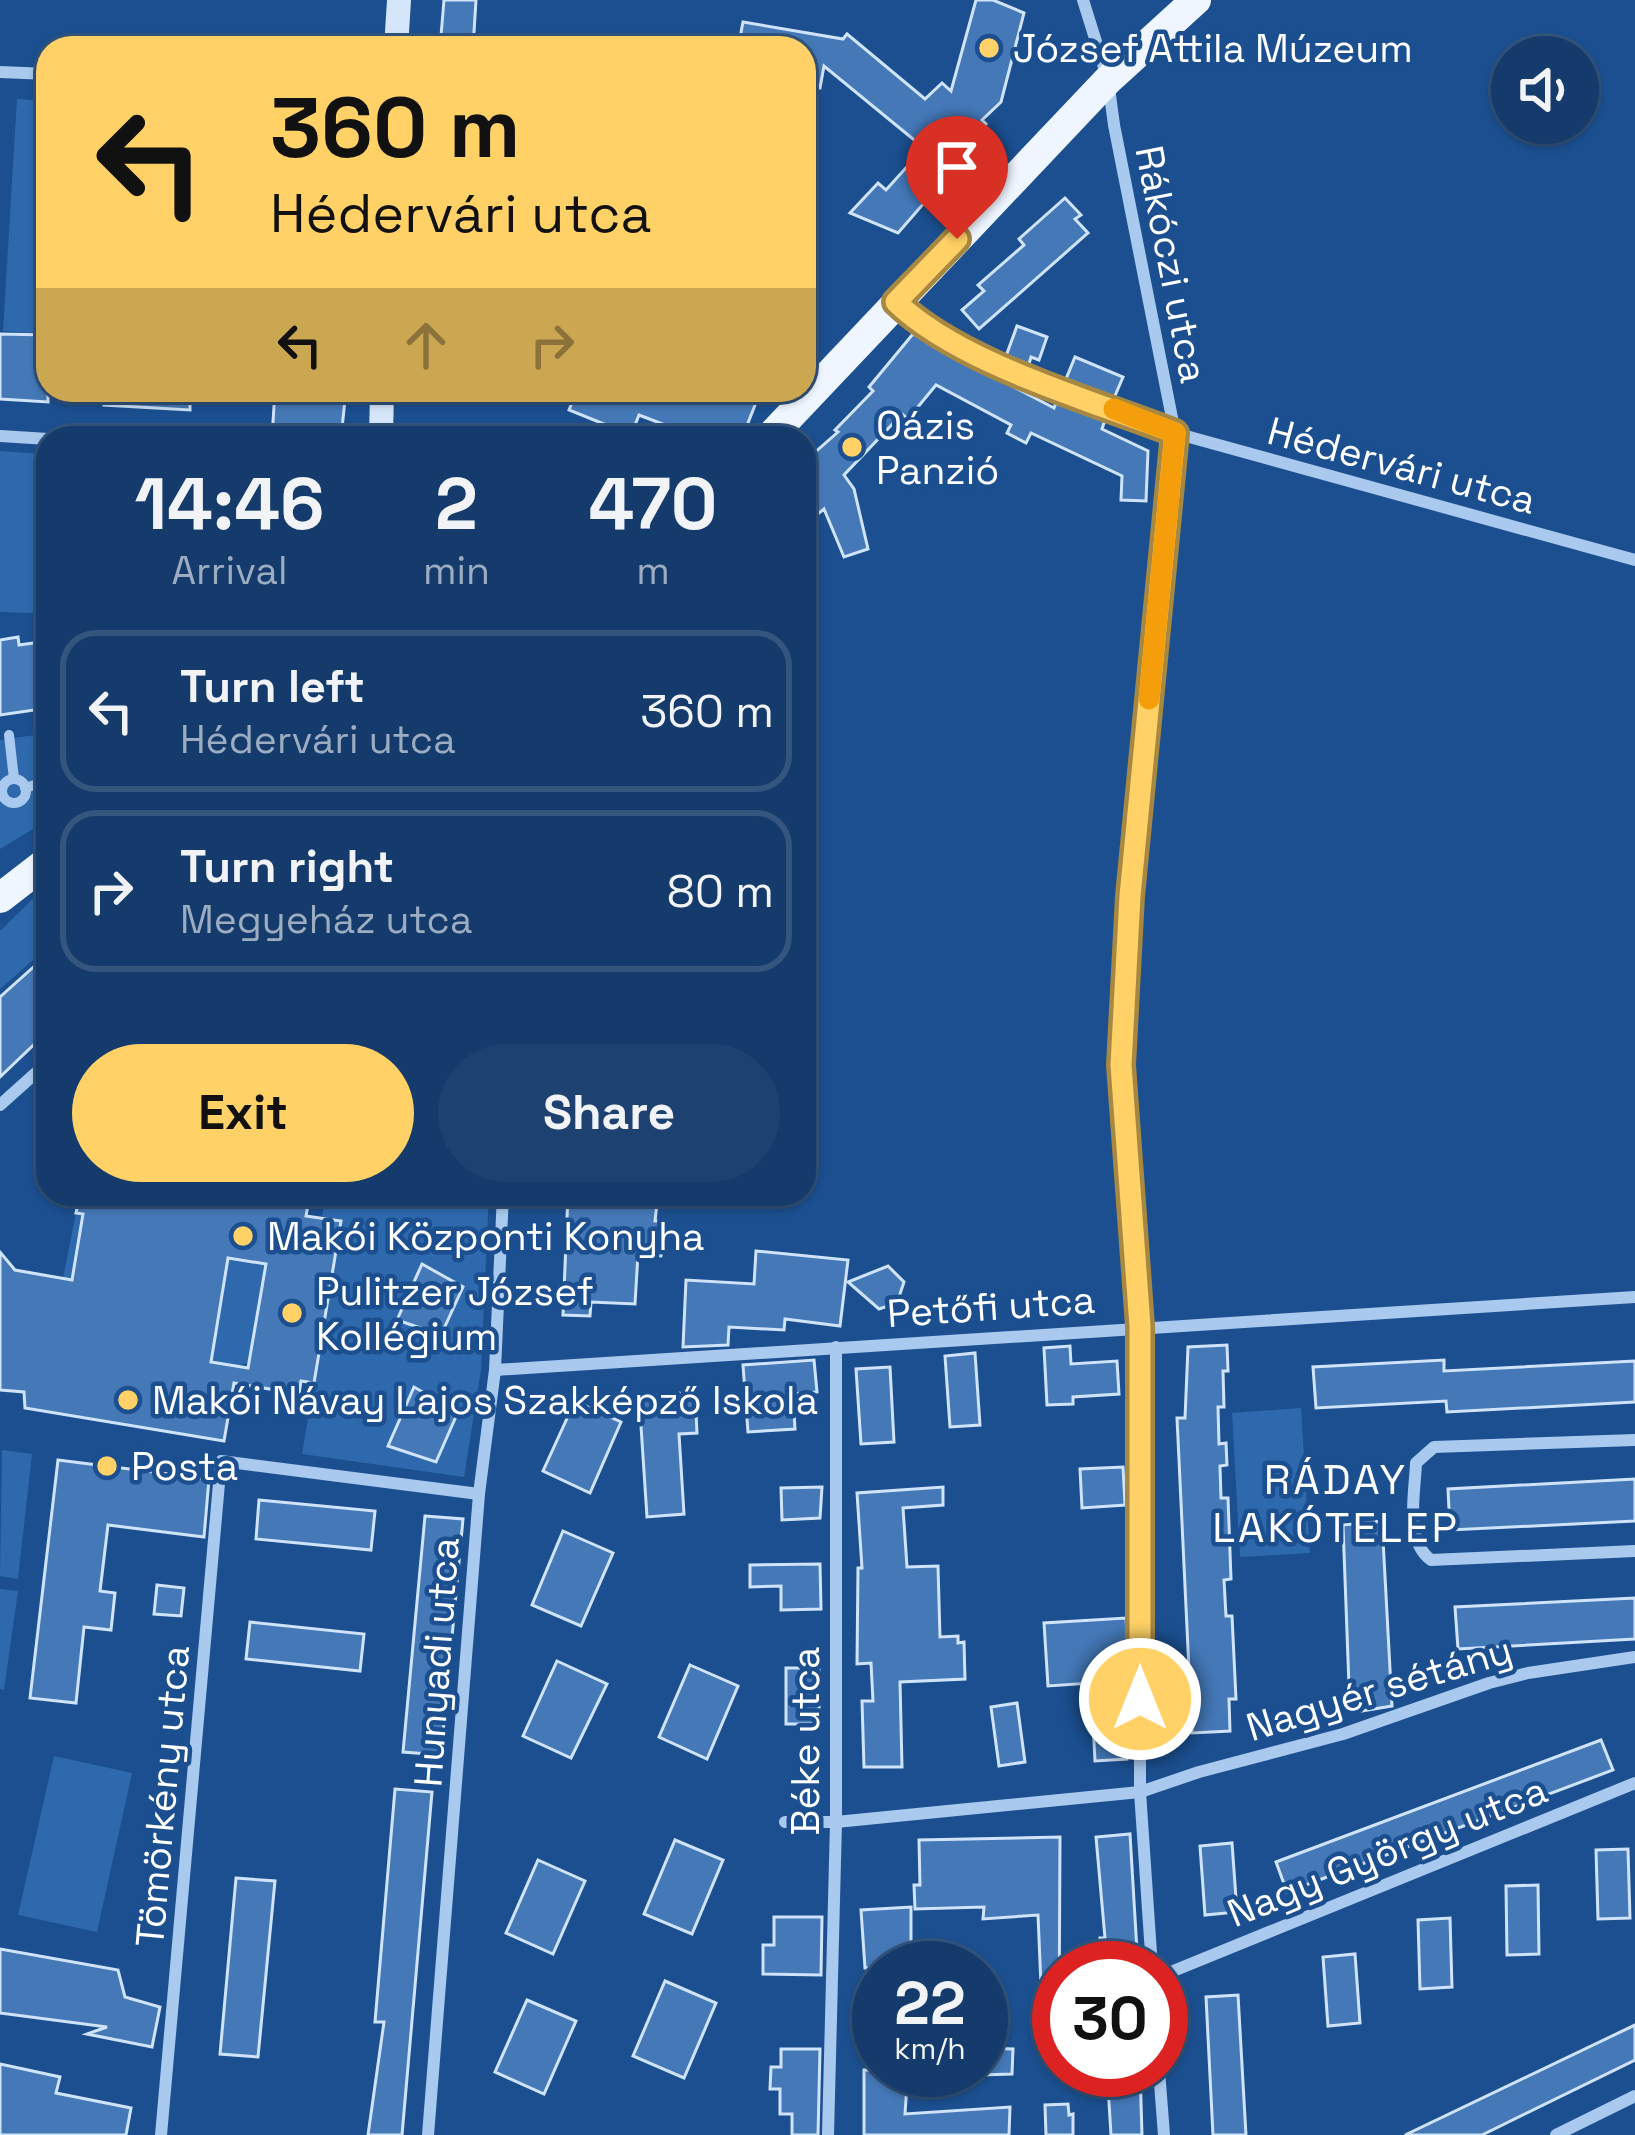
<!DOCTYPE html>
<html lang="en">
<head>
<meta charset="utf-8">
<style>
  :root { --surface:#143b6b; --page:#1d4271; --text:#f1f3f6; --muted:#9dadc1; --line:#33557e; --accent:#ffd166 }
  body { margin:0; font-family:"Space Grotesk",sans-serif; background:var(--page); color:var(--text); height:100vh; display:flex; flex-direction:column; font-size:45px; white-space:nowrap }
  * { box-sizing:border-box; margin:0 }
  p { font-size:39px; color:var(--muted) }
  .icon { flex:none; width:66px; height:66px; fill:none; stroke:currentColor; stroke-width:2; stroke-linecap:round; stroke-linejoin:round }
  .map { position:relative; flex:1; overflow:hidden }
  .details { position:absolute; left:36px; top:426px; width:780px; height:780px; display:flex; flex-direction:column; background:var(--surface); border-radius:36px; box-shadow:0 3px 9px #0004,0 0 0 3px var(--line) }
  .details>* { flex:none }
  .top-card { position:absolute; left:36px; top:36px; width:780px; height:366px; border-radius:36px; box-shadow:0 3px 9px #0004,0 0 0 3px var(--line); background:#ffd166; color:#111; overflow:hidden }
  .tools { position:absolute; left:1491px; top:36px; display:grid; gap:24px }
  .tools a { display:grid; place-items:center; width:108px; height:108px; border-radius:50%; background:var(--surface); box-shadow:0 3px 9px #0004,0 0 0 3px var(--line); font-size:60px }
  .speed { position:absolute; left:852px; top:1941px; display:flex; gap:24px; font-size:60px; font-weight:700; text-align:center }
  .speed>* { display:grid; place-content:center; width:156px; height:156px; border-radius:50%; background:var(--surface); box-shadow:0 3px 9px #0004,0 0 0 3px var(--line); line-height:1 }
  .speed small { font-size:30px; font-weight:400 }
  .speed .limit { border:18px solid #d22; background:#fff; color:#111 }
  .pin { position:absolute; display:grid; place-items:center; width:102px; height:102px; color:#fff; margin:-123px -51px; border-radius:50% 50% 50% 0; rotate:-45deg; box-shadow:0 0 12px #0007 }
  .pin .icon { rotate:45deg }
  .me { position:absolute; width:132px; margin:-66px; rotate:0deg; stroke-linejoin:round; filter:drop-shadow(0 0 9px #0008) }
  .turn { display:flex; align-items:center; gap:42px; height:252px; padding:0 36px; font-size:54px }
  .turn .icon { width:156px; height:156px; stroke-width:2.5 }
  .turn b { display:block; font-size:84px; line-height:102px }
  .lanes { display:flex; align-items:center; height:114px; padding:0 36px; background:#0003; justify-content:center; gap:60px; direction:ltr }
  .lanes .off { opacity:.35 }
  .eta { display:flex; justify-content:space-evenly; align-items:center; height:204px; text-align:center }
  .eta b { font-size:72px; font-weight:700; line-height:84px }
  .primary-button { display:flex; gap:24px; margin-top:auto; padding:24px 36px }
  .primary-button a { flex:1; height:138px; border-radius:72px; background:var(--accent); color:#111; font-size:48px; font-weight:700; line-height:138px; text-align:center }
  .primary-button a+a { background:var(--page); color:var(--text) }
  ul { padding:0; list-style:none }
  li { display:flex; align-items:center; gap:36px; height:162px; margin:0 24px 18px; padding:0 12px; border:6px solid var(--line); border-radius:36px }
  li div { flex:1 }
  li b { display:block; font-size:45px }
  li em { font-style:normal }
  .map>svg:first-child { display:block }
  .green { fill:#2e69ad }
  .building { fill:#4478b7; stroke:#cfe3fa; stroke-width:3; fill-rule:evenodd }
  .lines { fill:none; stroke-linecap:round; stroke-linejoin:round }
  .pedestrian { stroke:#a9c9ee; stroke-width:10 }
  .minor { stroke:#a9c9ee; stroke-width:12 }
  .secondary { stroke:#d6e6fa; stroke-width:24 }
  .primary { stroke:#f0f6ff; stroke-width:30 }
  .route-casing { stroke:#a68842; stroke-width:30 }
  .route { stroke:#ffd166; stroke-width:21 }
  .slow { stroke:#f59e0b; stroke-width:21 }
  .poi-dot { fill:#ffd166; stroke:#1b4f8f; stroke-width:4.5 }
  .labels { text-anchor:middle; stroke-width:9; stroke-linejoin:round; paint-order:stroke }
  .poi-label { font-size:39px; fill:#fff; stroke:#1b4f8f; text-anchor:start }
  .street-label { font-size:39px; fill:#fff; stroke:#1b4f8f }
  .neighbourhood-label { font-size:42px; letter-spacing:3px; fill:#fff; stroke:#1b4f8f }
</style>
</head>
<body>
<div class="map">
<svg width="1635" height="2135" viewBox="0 0 1635 2135">
  <rect width="100%" height="100%" fill="#1b4f8f"/>
  <g class="green">
    <path d="M17 99 48 101V334L3 331Z"/>
    <path d="M0 451 43 454 33 613 0 612Z"/>
    <path d="M48 723V820L0 849V740L35 735V725Z"/>
    <path d="M48 884V947L0 989V931Z"/>
    <path d="M326 1194H489L481 1370 464 1477 302 1454 341 1222 322 1216Z"/>
    <path d="M76 1213 216 1236 213 1256 266 1264 249 1363 236 1366 127 1349 26 1371 44 1275 63 1278Z"/>
    <path d="M1301 1408 1310 1553 1240 1557 1232 1413Z"/>
    <path d="M2 1450 32 1454 18 1579 0 1576Z"/>
    <path d="M0 1589 18 1591 4 1690 0 1689Z"/>
    <path d="M54 1756 132 1773 97 1932 18 1915Z"/>
  </g>
  <g class="building">
    <path d="M444 0H476L473 48H440Z"/>
    <path d="M976 0H993L1024 13 1001 102 982 120 986 124 962 155 964 157 898 233 850 213 878 183 886 190 924 148 824 66 820 88 804 85V48H738L743 22 843 39 847 34 925 99 942 83 951 91Z"/>
    <path d="M1065 198 1081 215 1075 219 1088 233 979 329 962 310 984 291 978 285 1024 245 1019 239Z"/>
    <path d="M1017 326 1047 337 1039 360 1031 357 1029 364 1006 356Z"/>
    <path d="M0 334 48 335V402L0 399Z"/>
    <path d="M913 334 1054 408 1058 398 1106 417 1102 429 1148 451 1146 501 1121 500 1122 476 1031 433 1026 443 1007 433 1011 425 936 385 908 419 902 414 844 475 854 489 868 549 844 557 824 509 804 525V462L838 432 835 430 873 391 869 387Z"/>
    <path d="M1075 357 1123 377 1114 398 1066 379Z"/>
    <path d="M105 390H190V410L104 405Z"/>
    <path d="M275 390H346L341 438H272Z"/>
    <path d="M577 390H761L742 438H699L639 415 631 435 569 410Z"/>
    <path d="M18 637 19 645 48 641V708L0 715V640Z"/>
    <path d="M48 954V1031L0 1077V997Z"/>
    <path d="M80 1194H310L306 1216 341 1221 314 1383 301 1381 299 1394 234 1383 224 1441 25 1408 24 1392 0 1390V1252L15 1270 72 1280 83 1214 76 1213ZM228 1258 266 1264 248 1368 211 1362Z"/>
    <path d="M568 1194H658L655 1221 667 1222 661 1256 638 1254 635 1304 591 1302 590 1316 563 1315Z"/>
    <path d="M756 1251 848 1260 840 1326 785 1319 784 1330 729 1327 728 1345 683 1347 686 1280 754 1284Z"/>
    <path d="M422 1264 463 1287 441 1335 397 1320Z"/>
    <path d="M888 1266 904 1282 897 1303 879 1309 848 1282Z"/>
    <path d="M1227 1345 1228 1371H1223L1224 1407H1218L1219 1444 1226 1443 1227 1465 1220 1466 1221 1498H1228L1231 1579 1224 1580 1226 1616H1232L1236 1699H1229L1230 1731 1192 1733 1177 1418H1185L1188 1347Z"/>
    <path d="M1070 1346 1071 1364 1117 1361 1119 1394 1073 1397V1404L1047 1405 1044 1348Z"/>
    <path d="M975 1353 980 1425 950 1427 945 1356Z"/>
    <path d="M814 1360 817 1392 793 1394 795 1429 748 1432 743 1365Z"/>
    <path d="M1444 1360V1371L1635 1361V1402L1447 1412 1446 1401 1316 1408 1313 1367Z"/>
    <path d="M890 1367 894 1442 861 1444 856 1369Z"/>
    <path d="M414 1387 458 1412 436 1462 388 1446Z"/>
    <path d="M695 1392 697 1433 679 1434 684 1514 647 1517 639 1396Z"/>
    <path d="M575 1401 621 1422 590 1493 543 1471Z"/>
    <path d="M58 1460 209 1479 204 1537 108 1525 100 1591 115 1593 111 1630 84 1627 76 1703 30 1698Z"/>
    <path d="M1123 1467 1125 1505 1082 1508 1080 1469Z"/>
    <path d="M1635 1479V1521L1450 1530 1448 1489Z"/>
    <path d="M822 1487 820 1518 782 1520 781 1488Z"/>
    <path d="M943 1487V1505L903 1508 907 1567 938 1566 940 1637 958 1636V1643L964 1642 965 1679 900 1682 902 1767H864L862 1701H873L871 1663 857 1664 858 1568H862L857 1493Z"/>
    <path d="M259 1500 375 1511 371 1550 256 1539Z"/>
    <path d="M425 1516 463 1519 441 1755 403 1752Z"/>
    <path d="M1382 1521 1392 1706 1350 1713 1343 1525Z"/>
    <path d="M563 1531 613 1553 581 1626 532 1605Z"/>
    <path d="M820 1564 821 1609 781 1610V1586L750 1587V1565Z"/>
    <path d="M157 1585 184 1588 181 1616 154 1614Z"/>
    <path d="M1635 1598V1639L1458 1649 1455 1607Z"/>
    <path d="M1126 1618 1130 1681H1123L1127 1759 1095 1761 1091 1683 1048 1686 1044 1623Z"/>
    <path d="M250 1622 364 1634 360 1671 246 1659Z"/>
    <path d="M557 1661 607 1684 571 1758 523 1736Z"/>
    <path d="M690 1665 738 1686 707 1759 659 1737Z"/>
    <rect x="786" y="1668" width="33" height="56"/>
    <path d="M1017 1703 1025 1762 999 1766 991 1707Z"/>
    <path d="M1601 1740 1613 1770 1287 1892 1276 1862Z"/>
    <path d="M395 1789 432 1792 402 2135H368L384 2022H375Z"/>
    <path d="M1130 1834 1138 1968H1101L1100 1938H1105L1096 1837Z"/>
    <path d="M1060 1837 1059 2033H1043L1038 1915 983 1919 984 1907 915 1909 914 1885H920L919 1840Z"/>
    <path d="M675 1840 723 1860 692 1934 644 1914Z"/>
    <path d="M1232 1843 1237 1912 1205 1915 1200 1846Z"/>
    <path d="M1628 1849 1630 1918 1598 1919 1596 1850Z"/>
    <path d="M538 1860 585 1881 553 1954 506 1933Z"/>
    <path d="M236 1878 275 1881 258 2057 220 2054Z"/>
    <path d="M1538 1885 1539 1954 1507 1955 1506 1886Z"/>
    <path d="M911 1907V1968H865L861 1910Z"/>
    <path d="M774 1917H822L821 1975 763 1974V1945H774Z"/>
    <path d="M1450 1918 1452 1987 1420 1989 1418 1920Z"/>
    <path d="M0 1949 118 1970 125 1997 160 2007 152 2047 87 2034 107 2027 0 2013Z"/>
    <path d="M1355 1954 1360 2023 1328 2026 1323 1957Z"/>
    <path d="M665 1981 716 2003 684 2078 633 2056Z"/>
    <path d="M1238 1995 1246 2135H1213L1206 1997Z"/>
    <path d="M527 2000 576 2021 544 2094 495 2072Z"/>
    <path d="M1635 2025V2060L1482 2135H1405Z"/>
    <path d="M981 2048 1013 2049 1012 2074 981 2075Z"/>
    <path d="M781 2049H820L818 2135H792V2114H780V2089H770L771 2067H781Z"/>
    <path d="M0 2064 60 2077 56 2093 131 2108 126 2135H0Z"/>
    <path d="M864 2070H908L905 2114 1010 2107 1009 2135H864Z"/>
    <path d="M1107 2070H1140L1142 2135H1111Z"/>
    <path d="M1068 2104 1069 2115 1073 2114V2135H1046L1045 2105Z"/>
  </g>
  <g class="lines">
    <g class="pedestrian">
      <path d="M9 735 14 779"/>
      <circle cx="14" cy="791" r="12"/>
      <path d="M25 788 48 781"/>
    </g>
    <g class="minor">
      <path d="M1083 0 1108 80 1114 125 1175 433 1130 896 1121 1065 1140 1326V1792L1152 1968"/>
      <path d="M0 72 48 74"/>
      <path d="M897 303 913 319 976 355 1175 433 1635 560"/>
      <path d="M0 436 48 439"/>
      <path d="M0 1105 48 1062"/>
      <path d="M495 1370 1635 1297"/>
      <path d="M1635 1440 1434 1447 1416 1463C1415 1493 1404 1540 1431 1560L1635 1551"/>
      <path d="M785 1822H836L1140 1792 1199 1772 1343 1734 1489 1683 1528 1673 1635 1657"/>
      <path d="M1161 1976 1635 1783"/>
      <path d="M1159 2070 1164 2135"/>
      <path d="M161 2135 221 1461 479 1494"/>
      <path d="M428 2135 479 1494 495 1370 503 1194"/>
      <path d="M828 2135 836 1822V1347"/>
      <path d="M1556 2135 1635 2096"/>
    </g>
    <g class="secondary">
      <path d="M396 48 399 0"/>
      <path d="M381 438 382 390"/>
    </g>
    <g class="primary">
      <path d="M769 438 1108 80 1196 0"/>
      <path d="M0 898 48 861"/>
    </g>
  </g>
  <g class="lines">
    <g class="route-casing">
      <path id="route" d="M957 239 896 302C960 364 1091 400 1175 433L1130 896 1121 1065 1140 1326V1699"/>
    </g>
    <use href="#route" class="route"/>
    <path class="slow" d="M1114 409 1175 433 1149 699"/>
  </g>
  <g class="poi-dot">
    <circle cx="989" cy="48" r="12"/>
    <circle cx="852" cy="447" r="12"/>
    <circle cx="243" cy="1236" r="12"/>
    <circle cx="292" cy="1313" r="12"/>
    <circle cx="128" cy="1400" r="12"/>
    <circle cx="107" cy="1466" r="12"/>
  </g>
  <g class="labels">
    <g class="poi-label">
      <text x="1013" y="62">József Attila Múzeum</text>
      <text x="876" y="439">Oázis<tspan x="876" dy="45">Panzió</tspan></text>
      <text x="267" y="1250">Makói Központi Konyha</text>
      <text x="316" y="1305">Pulitzer József<tspan x="316" dy="45">Kollégium</tspan></text>
      <text x="152" y="1414">Makói Návay Lajos Szakképző Iskola</text>
      <text x="131" y="1480">Posta</text>
    </g>
    <g class="street-label">
      <text transform="translate(1172 264) rotate(79)" y="14">Rákóczi utca</text>
      <text transform="translate(1402 465) rotate(15)" y="14">Hédervári utca</text>
      <text transform="translate(991 1306) rotate(-4)" y="14">Petőfi utca</text>
      <text transform="translate(436 1662) rotate(-86)" y="14">Hunyadi utca</text>
      <text transform="translate(1379 1688) rotate(-17)" y="14">Nagyér sétány</text>
      <text transform="translate(805 1741) rotate(-90)" y="14">Béke utca</text>
      <text transform="translate(162 1796) rotate(-85)" y="14">Tömörkény utca</text>
      <text transform="translate(1387 1851) rotate(-22)" y="14">Nagy György utca</text>
    </g>
    <g class="neighbourhood-label">
      <text x="1336" y="1494">RÁDAY<tspan x="1336" dy="48">LAKÓTELEP</tspan></text>
    </g>
  </g>
</svg>
<div class="tools">
<a><svg class="icon" aria-label="sound" viewBox="0 0 24 24"><path d="M4 9h4l5-4v14l-5-4H4zM17 9q2 3 0 6"/></svg></a>
</div>
<div class="speed"><div>22<small>km/h</small></div><div class="limit">30</div></div>
<div class="pin" style="left:957px;top:239px;background:#d93025"><svg class="icon" aria-label="arrive" viewBox="0 0 24 24"><path d="M6 21V4h12l-3 4 3 4H6"/></svg></div>
<svg class="me" style="left:1140px;top:1699px" viewBox="-20 -20 40 40"><circle r="17" fill="#ffd166" stroke="#fff" stroke-width="3"/><path d="M0-11L8 9 0 5-8 9z" fill="#fff"/></svg>
<div class="top-card">
<div class="turn"><svg class="icon" aria-label="left" viewBox="0 0 24 24"><path d="M17 20v-9H6M10 6l-5 5 5 5"/></svg><div><b>360 m</b>Hédervári utca</div></div>
<div class="lanes"><svg class="icon" aria-label="left" viewBox="0 0 24 24"><path d="M17 20v-9H6M10 6l-5 5 5 5"/></svg><svg class="icon off" aria-label="ahead" viewBox="0 0 24 24"><path d="M12 20V5M6 11l6-6 6 6"/></svg><svg class="icon off" aria-label="right" viewBox="0 0 24 24"><path d="M7 20v-9h11M14 6l5 5-5 5"/></svg></div>
</div>
<section class="details">
<div class="eta">
<div><b>14:46</b><p>Arrival</p></div>
<div><b>2</b><p>min</p></div>
<div><b>470</b><p>m</p></div>
</div>
<ul>
<li><svg class="icon" aria-label="left" viewBox="0 0 24 24"><path d="M17 20v-9H6M10 6l-5 5 5 5"/></svg><div><b>Turn left</b><p>Hédervári utca</p></div><em>360 m</em></li>
<li><svg class="icon" aria-label="right" viewBox="0 0 24 24"><path d="M7 20v-9h11M14 6l5 5-5 5"/></svg><div><b>Turn right</b><p>Megyeház utca</p></div><em>80 m</em></li>
</ul>
<div class="primary-button"><a>Exit</a><a>Share</a></div>
</section>
</div>
</body>
</html>
